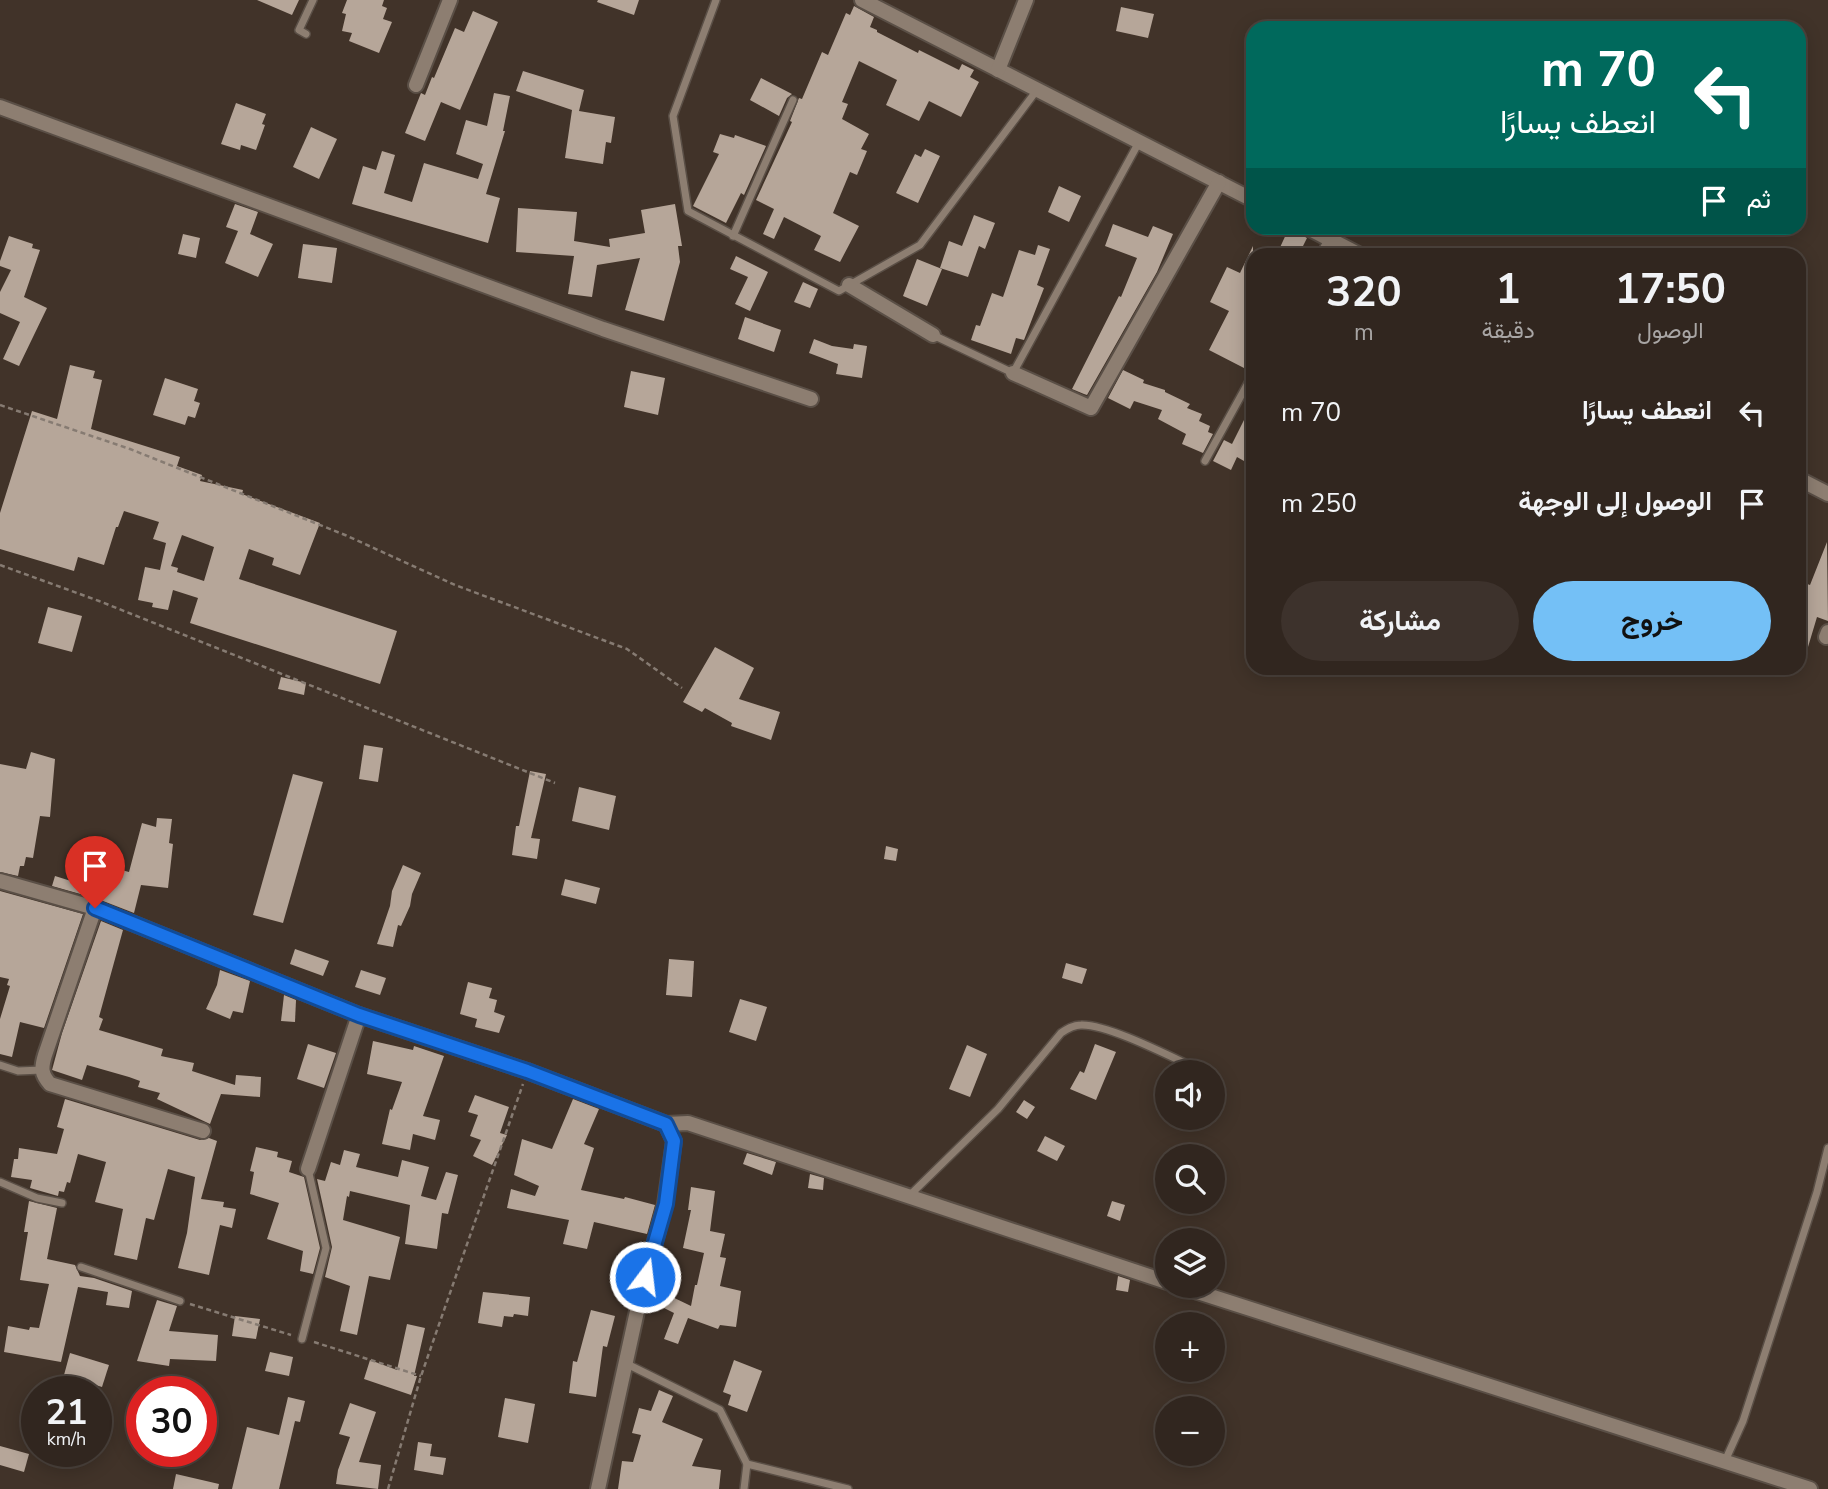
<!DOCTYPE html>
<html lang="ar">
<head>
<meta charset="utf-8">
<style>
  :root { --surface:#31261f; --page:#3d322c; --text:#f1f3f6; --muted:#a8a5a4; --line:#4c433d; --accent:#74c0f6 }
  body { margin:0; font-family:"Nunito Sans",Vazirmatn,sans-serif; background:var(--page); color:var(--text); direction:rtl; height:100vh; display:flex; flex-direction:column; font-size:26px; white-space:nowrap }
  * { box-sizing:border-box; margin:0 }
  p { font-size:23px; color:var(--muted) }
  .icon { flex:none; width:38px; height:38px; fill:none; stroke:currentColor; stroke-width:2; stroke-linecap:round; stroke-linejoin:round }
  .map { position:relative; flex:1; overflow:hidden; direction:ltr }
  .sheet { position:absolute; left:1246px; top:248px; width:560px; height:427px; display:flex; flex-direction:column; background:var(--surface); border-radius:21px; box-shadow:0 4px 18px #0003,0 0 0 2px var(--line); direction:rtl }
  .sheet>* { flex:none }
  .banner { position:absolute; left:1246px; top:21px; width:560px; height:214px; border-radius:21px; box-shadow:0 4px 18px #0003,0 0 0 2px var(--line); direction:rtl; background:#00695c; color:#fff; overflow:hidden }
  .fabs { position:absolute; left:1155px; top:1060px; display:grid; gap:14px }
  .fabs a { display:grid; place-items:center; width:70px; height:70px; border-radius:50%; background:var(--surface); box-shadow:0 4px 18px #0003,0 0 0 2px var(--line); font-size:35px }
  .speed { position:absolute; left:21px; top:1376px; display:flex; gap:14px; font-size:35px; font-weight:700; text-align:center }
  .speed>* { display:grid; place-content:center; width:91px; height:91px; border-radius:50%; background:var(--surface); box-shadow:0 4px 18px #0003,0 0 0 2px var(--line); line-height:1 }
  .speed small { font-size:18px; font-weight:400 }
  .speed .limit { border:10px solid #d22; background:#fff; color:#111 }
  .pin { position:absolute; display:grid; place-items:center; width:60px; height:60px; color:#fff; margin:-72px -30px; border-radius:50% 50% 50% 0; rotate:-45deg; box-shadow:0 0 7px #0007 }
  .pin .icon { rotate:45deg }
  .me { position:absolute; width:77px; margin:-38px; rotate:15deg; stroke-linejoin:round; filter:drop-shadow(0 0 5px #0008) }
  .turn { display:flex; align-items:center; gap:24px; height:147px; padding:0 35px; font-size:32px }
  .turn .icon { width:91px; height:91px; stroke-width:2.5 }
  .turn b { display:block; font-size:49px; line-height:60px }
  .then { display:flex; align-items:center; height:66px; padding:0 35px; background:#0003; gap:14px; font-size:26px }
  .eta { display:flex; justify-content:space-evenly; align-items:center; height:119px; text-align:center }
  .eta b { font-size:42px; font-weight:700; line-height:49px }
  .cta { display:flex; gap:14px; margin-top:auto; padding:14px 35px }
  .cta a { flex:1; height:80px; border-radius:42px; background:var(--accent); color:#111; font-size:28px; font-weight:700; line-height:80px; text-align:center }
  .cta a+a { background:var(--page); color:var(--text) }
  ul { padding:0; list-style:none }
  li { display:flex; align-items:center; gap:21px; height:91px; padding:0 35px }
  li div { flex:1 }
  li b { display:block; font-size:26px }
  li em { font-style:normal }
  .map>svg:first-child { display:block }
  .building { fill:#b6a699; fill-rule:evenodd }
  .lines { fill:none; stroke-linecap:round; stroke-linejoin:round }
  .lane-casing { stroke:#5a4f46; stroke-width:10 }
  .street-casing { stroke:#5a4f46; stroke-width:18 }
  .path { stroke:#867b72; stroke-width:2.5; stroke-dasharray:5 3.5; stroke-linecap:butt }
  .lane { stroke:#8d7e71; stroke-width:7 }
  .street { stroke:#8d7e71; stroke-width:14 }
  .route-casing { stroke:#114b97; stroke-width:18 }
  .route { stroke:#1a73e8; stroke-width:12 }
</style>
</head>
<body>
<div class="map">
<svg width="1828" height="1489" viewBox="0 0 1828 1489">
  <rect width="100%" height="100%" fill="#413329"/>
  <g class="building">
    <path d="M257 0H299L292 15Z"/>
    <path d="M347 0H384L382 6 387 8 383 19 392 22 379 53 349 41 352 33 342 31 346 14 342 13Z"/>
    <path d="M598 0H639L634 15 597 2Z"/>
    <path d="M854 6 874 17 870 27 877 30V32L918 53 919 50 959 70 962 64 974 70 970 77 979 82 961 117 929 101 919 121 886 105 897 80 859 61 842 102 848 104 842 119 869 134 861 149 867 151 857 175 850 172 833 213 859 226 840 262 814 250 821 236 784 217 774 239 763 234 774 209 756 200 792 122 790 121 799 98 802 99 822 52 828 55 846 13 850 15Z"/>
    <path d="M1121 7 1154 14 1148 38 1116 31Z"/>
    <path d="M473 11 498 22 460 110 441 102 425 141 405 133 421 93 425 95 432 77 434 78 455 28 464 32Z"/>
    <path d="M523 71 584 90 579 111 615 117 611 143 606 142 603 164 565 158 572 110 516 91Z"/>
    <path d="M761 78 792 94 787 98 779 116 750 100Z"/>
    <path d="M494 93 510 96 503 131H505L486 194 500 198 488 243 352 204 363 166 376 170 382 151 395 155 384 193 412 202 424 163 478 179 483 164 456 154 466 120 487 126Z"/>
    <path d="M236 103 266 114 262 124 265 125 256 150 241 145 240 150 221 144Z"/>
    <path d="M311 127 337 139 319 179 293 167Z"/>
    <path d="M720 134 734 138 735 135 766 146 744 195 741 193 726 223 693 206 719 154 713 152Z"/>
    <path d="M925 149 940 156 918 203 896 193 915 154 921 157Z"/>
    <path d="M1059 186 1081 196 1069 222 1048 212Z"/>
    <path d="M235 204 258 212 250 234 273 244 258 277 225 263 238 231 226 227Z"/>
    <path d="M675 204 682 246H678L680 262 664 321 625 310 640 258 597 265 592 297 568 294 574 256 516 252 518 208 577 212 574 241 610 247 609 239 645 233 641 210Z"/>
    <path d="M974 215 995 223 985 249 979 246 968 277 940 268 949 241 962 246Z"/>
    <path d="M1113 224 1148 237 1153 226 1173 234 1157 272 1087 395 1084 394 1072 389 1119 296 1121 297 1137 258 1105 246Z"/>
    <path d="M1289 228H1298L1300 234 1307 238 1298 256H1276Z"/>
    <path d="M183 234 200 238 196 258 178 254Z"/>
    <path d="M9 236 33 244 32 248 40 250 24 297 47 308 19 366 3 359 20 322 0 313V292L11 270 0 266V261Z"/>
    <path d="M303 244 337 248 332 283 298 278Z"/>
    <path d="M1038 245 1050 249 1037 285 1044 288 1024 340 1016 338 1011 354 971 340 976 325 980 326 992 293 1003 297 1019 250 1035 255Z"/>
    <path d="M1253 246V350L1244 368 1209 350 1229 311 1210 302 1227 267 1240 273Z"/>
    <path d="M736 256 768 272 750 311 735 304 748 277 730 269Z"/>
    <path d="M917 259 942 269 927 306 903 296Z"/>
    <path d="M803 282 818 289 810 308 794 302Z"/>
    <path d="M745 317 781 330 774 352 738 339Z"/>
    <path d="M814 339 832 346 853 349 854 344 867 346 862 378 836 374 838 364 809 353Z"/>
    <path d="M70 365 95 371 93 378 102 380 91 429 180 457 177 466 202 475 200 481 243 490 242 494 320 523 300 575 272 565 274 558 249 549 239 579 397 631 380 684 190 623 198 598 173 590 168 610 152 607 153 603 138 600 145 567 160 570 166 543 153 539 159 522 124 511 118 527H116L104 565 78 557 74 571 0 549V513L32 411 57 419ZM182 535 214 547 204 581 177 572 178 568 171 566Z"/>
    <path d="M1123 370 1144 380 1143 383 1165 390V392L1190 404 1187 408 1202 414 1199 421 1210 426 1208 432 1213 434 1203 453 1182 444 1186 434 1158 419 1162 410 1134 401 1130 409 1108 398Z"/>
    <path d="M631 371 665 378 658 415 624 407Z"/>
    <path d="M165 378 198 389 194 401 200 403 195 418 188 416 185 425 153 415Z"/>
    <path d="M1244 420 1253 424V443L1244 461 1237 457 1231 470 1213 461 1224 440 1232 444Z"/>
    <path d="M1827 542 1828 621 1817 617 1802 667 1799 666V581L1810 585Z"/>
    <path d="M48 607 82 616 72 652 38 643Z"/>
    <path d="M715 647 754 668 739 699 780 712 771 740 731 726 732 723 705 708 702 712 683 702Z"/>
    <path d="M281 677 306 683 304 695 278 689Z"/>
    <path d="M364 745 383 748 378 782 359 779Z"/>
    <path d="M31 752 55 759 50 817 40 816 33 858 26 857 24 866H20L18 876 0 872V764L26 769Z"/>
    <path d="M530 771 546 774 531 838 540 839 537 859 512 855 516 826H519Z"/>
    <path d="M293 774 323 782 283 923 253 915Z"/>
    <path d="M579 787 616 796 609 830 572 821Z"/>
    <path d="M157 818 172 819 169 843 173 844 168 888 141 885 134 913 98 899 52 886 55 876 87 886 89 883 93 884 99 864 129 872 142 823 156 827Z"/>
    <path d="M886 846 898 849 896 861 884 859Z"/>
    <path d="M403 865 421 873 412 894 410 906 401 926 398 925 393 947 377 944 390 906 392 891Z"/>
    <path d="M565 879 600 888 596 904 561 895Z"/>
    <path d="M0 891 83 914 44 1028 20 1022 12 1057 0 1054V1019L10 986 7 985 9 979 0 977Z"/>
    <path d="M101 921 123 930 99 1017 103 1019 99 1030 163 1049 161 1056 194 1063 192 1071 235 1085 236 1075 261 1077 260 1097 221 1094 210 1124 157 1099 160 1093 138 1087 140 1081 129 1077 87 1065 82 1080 52 1070 62 1033Z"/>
    <path d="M295 949 329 961 323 976 290 964Z"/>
    <path d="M669 959 694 961 692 997 666 995Z"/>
    <path d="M1066 963 1087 969 1082 984 1062 978Z"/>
    <path d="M220 970 250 981 243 1013 233 1011 230 1019 206 1009 217 985Z"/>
    <path d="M361 970 386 978 380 995 355 987Z"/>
    <path d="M468 982 492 988 489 998 497 1000 494 1012 505 1016 499 1033 475 1027 477 1019 460 1014Z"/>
    <path d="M284 995 296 1000 295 1022 281 1021Z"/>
    <path d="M740 999 767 1007 756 1041 729 1032Z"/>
    <path d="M373 1041 413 1050 414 1046 444 1056 423 1116 440 1120 435 1140 413 1134 410 1150 382 1144 390 1109 392 1110 402 1082 367 1074Z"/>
    <path d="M308 1044 336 1053 324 1088 297 1079Z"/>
    <path d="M1095 1044 1116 1052 1096 1100 1070 1089 1080 1071 1084 1073Z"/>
    <path d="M967 1045 987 1054 970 1097 949 1089Z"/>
    <path d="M475 1095 509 1107 500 1133 507 1135 492 1165 473 1156 481 1140 470 1136 478 1115 468 1112Z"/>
    <path d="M65 1099 200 1140 209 1138 217 1141 201 1199 224 1202 223 1207 236 1209 232 1228 220 1225 209 1275 178 1268 187 1233 195 1177 168 1169 154 1220 146 1218 137 1260 114 1255 123 1209 95 1202 106 1162 78 1154 70 1183 67 1182 64 1192 59 1191 58 1196 30 1188 32 1180 11 1177 14 1159H18L19 1148 57 1154 64 1129 57 1127Z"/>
    <path d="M573 1099 599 1109 584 1144 594 1148 581 1190 624 1199 625 1197 655 1205 647 1234 594 1222 587 1249 563 1244 569 1220 507 1208 511 1189 535 1196 539 1186 514 1175 522 1139 552 1149Z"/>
    <path d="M1024 1100 1035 1107 1027 1119 1016 1112Z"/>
    <path d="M1045 1136 1065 1146 1057 1161 1037 1151Z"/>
    <path d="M256 1147 278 1152 277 1157 292 1161 289 1172 304 1177 320 1248 313 1274 300 1271 303 1251 267 1239 279 1203 250 1194 254 1172 250 1171Z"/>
    <path d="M344 1150 360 1154 356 1167 398 1177 402 1160 429 1167 421 1196 436 1200 446 1172 458 1175 448 1214 442 1213 437 1249 405 1244 410 1205 350 1191 349 1197 347 1196 343 1220 400 1237 390 1280 369 1276 357 1335 340 1331 350 1286 325 1277 332 1247 317 1179 325 1181 331 1162 340 1165Z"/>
    <path d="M747 1153 776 1162 772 1175 743 1164Z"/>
    <path d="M810 1174 824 1178 823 1190 808 1188Z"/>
    <path d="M691 1187 715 1191 710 1231 725 1234 720 1257 726 1258 720 1286 741 1291 736 1327 720 1325 718 1329 688 1318 678 1344 664 1339 674 1313 658 1305 664 1293 691 1306 695 1285H697L704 1253 683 1248 691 1210H688Z"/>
    <path d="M29 1201 57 1208 47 1259 75 1265 80 1276 94 1278 132 1291 129 1308 106 1305 108 1292 78 1287 61 1362 4 1352 8 1326 29 1330 30 1327 39 1328 49 1284 20 1280 28 1232H24Z"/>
    <path d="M1112 1201 1125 1205 1120 1221 1107 1216Z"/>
    <path d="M1118 1276 1130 1280 1128 1292 1116 1290Z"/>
    <path d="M483 1292 530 1297 528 1316 514 1314 513 1317 504 1316 502 1327 478 1323Z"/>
    <path d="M157 1300 177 1306 169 1331 218 1335 216 1361 170 1359 169 1366 137 1361Z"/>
    <path d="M591 1310 615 1316 607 1347 603 1346 596 1397 569 1393 573 1361 577 1362Z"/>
    <path d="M235 1316 260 1319 256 1339 232 1336Z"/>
    <path d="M407 1324 425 1328 414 1376H417L411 1395 364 1379 370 1360 397 1370Z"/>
    <path d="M270 1352 293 1357 289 1376 265 1371Z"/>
    <path d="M70 1353 109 1365 102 1387 64 1375Z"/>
    <path d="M734 1360 762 1371 747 1412 728 1405 731 1395 723 1392Z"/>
    <path d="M659 1390 673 1396 662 1422 703 1439 692 1466 721 1470 719 1489H618L622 1461 633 1462 641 1435 632 1433 639 1408 651 1411Z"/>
    <path d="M288 1397 305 1401 300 1422 295 1421 279 1489H232L247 1427 279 1435Z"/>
    <path d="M505 1398 535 1404 528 1443 498 1437Z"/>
    <path d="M350 1403 376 1412 359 1462 381 1465 378 1489 336 1484 338 1470 350 1437 339 1434Z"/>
    <path d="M418 1442 432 1444 430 1456 446 1458 443 1475 414 1470Z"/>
    <path d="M0 1446 29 1454 24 1472 0 1465Z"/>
    <path d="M176 1474 219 1484 218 1489H173Z"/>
  </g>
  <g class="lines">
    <g class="lane-casing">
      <g id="lane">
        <path d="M716 0 673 116 688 211 839 291 920 245 1037 90"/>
        <path d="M306 34 299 30 313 0"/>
        <path d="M733 236 793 100"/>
        <path d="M1319 256 1329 238"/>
        <path d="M933 335 1013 373 1139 142"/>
        <path d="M1205 461 1253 374"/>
        <path d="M0 1065 18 1071 42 1070"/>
        <path d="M0 1182 37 1198 62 1203"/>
        <path d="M909 1196 998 1109 1061 1033C1067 1029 1073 1025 1081 1025 1109 1024 1175 1059 1204 1072"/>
        <path d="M81 1267 180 1301"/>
        <path d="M302 1339 326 1248 308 1169"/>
        <path d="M625 1363 720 1410 747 1464 744 1489"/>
        <path d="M1725 1461 1743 1421 1817 1192 1828 1148"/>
        <path d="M747 1464 848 1489"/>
      </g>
    </g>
    <g class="street-casing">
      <g id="street">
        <path d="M862 0 1253 200"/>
        <path d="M998 70 1026 0"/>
        <path d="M416 85 450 0"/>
        <path d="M0 107 603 329 811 399"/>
        <path d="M1308 228 1362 256"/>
        <path d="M849 285 933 335"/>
        <path d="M1013 373 1091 408 1219 182"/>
        <path d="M1799 479 1828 494"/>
        <path d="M1826 637 1828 632"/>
        <path d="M0 881 95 908 359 1015 527 1071 666 1124 674 1141 665 1204 639 1302 598 1489"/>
        <path d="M95 908 45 1055C41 1068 41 1074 50 1084L203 1131"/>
        <path d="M666 1124 688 1123 1167 1282"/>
        <path d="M308 1169 359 1015"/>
        <path d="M1179 1286 1810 1489"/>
      </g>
    </g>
    <g class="path">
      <path d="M0 405 130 449 345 535 455 585 627 649 682 688"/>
      <path d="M0 565 99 601 555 783"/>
      <path d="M190 1304 291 1335"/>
      <path d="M314 1342 421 1376"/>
      <path d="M388 1489 421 1376 523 1084"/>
    </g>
    <use href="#lane" class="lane"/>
    <use href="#street" class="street"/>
  </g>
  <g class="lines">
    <g class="route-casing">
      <path id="route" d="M95 908 359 1015 527 1071 666 1124 674 1141 666 1204 645 1277"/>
    </g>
    <use href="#route" class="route"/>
  </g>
</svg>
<div class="fabs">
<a><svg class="icon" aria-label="sound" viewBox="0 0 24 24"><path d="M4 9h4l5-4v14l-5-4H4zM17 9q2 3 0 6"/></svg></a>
<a><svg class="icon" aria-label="search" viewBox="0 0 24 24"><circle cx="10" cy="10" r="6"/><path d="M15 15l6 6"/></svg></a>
<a><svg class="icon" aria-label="layers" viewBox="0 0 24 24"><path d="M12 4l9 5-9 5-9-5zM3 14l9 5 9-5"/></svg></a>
<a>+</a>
<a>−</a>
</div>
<div class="speed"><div>21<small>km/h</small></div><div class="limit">30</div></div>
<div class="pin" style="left:95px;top:908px;background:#d93025"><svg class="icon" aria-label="arrive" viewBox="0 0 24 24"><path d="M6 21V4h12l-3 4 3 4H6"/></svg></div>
<svg class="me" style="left:645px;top:1277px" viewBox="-20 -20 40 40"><circle r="17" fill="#1a73e8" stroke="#fff" stroke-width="3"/><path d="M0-11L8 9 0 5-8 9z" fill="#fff"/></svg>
<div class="banner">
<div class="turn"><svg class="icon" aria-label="left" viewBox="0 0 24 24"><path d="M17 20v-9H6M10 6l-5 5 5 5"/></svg><div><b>70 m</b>انعطف يسارًا</div></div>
<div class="then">ثم<svg class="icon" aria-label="arrive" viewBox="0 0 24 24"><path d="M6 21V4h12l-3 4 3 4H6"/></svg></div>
</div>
<section class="sheet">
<div class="eta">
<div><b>17:50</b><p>الوصول</p></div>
<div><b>1</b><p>دقيقة</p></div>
<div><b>320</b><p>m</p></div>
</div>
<ul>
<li><svg class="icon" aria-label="left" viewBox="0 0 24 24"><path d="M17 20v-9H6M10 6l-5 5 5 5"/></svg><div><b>انعطف يسارًا</b></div><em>70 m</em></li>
<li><svg class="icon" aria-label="arrive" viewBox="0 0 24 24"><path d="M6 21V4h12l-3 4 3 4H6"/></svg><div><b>الوصول إلى الوجهة</b></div><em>250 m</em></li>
</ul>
<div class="cta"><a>خروج</a><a>مشاركة</a></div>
</section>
</div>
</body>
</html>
